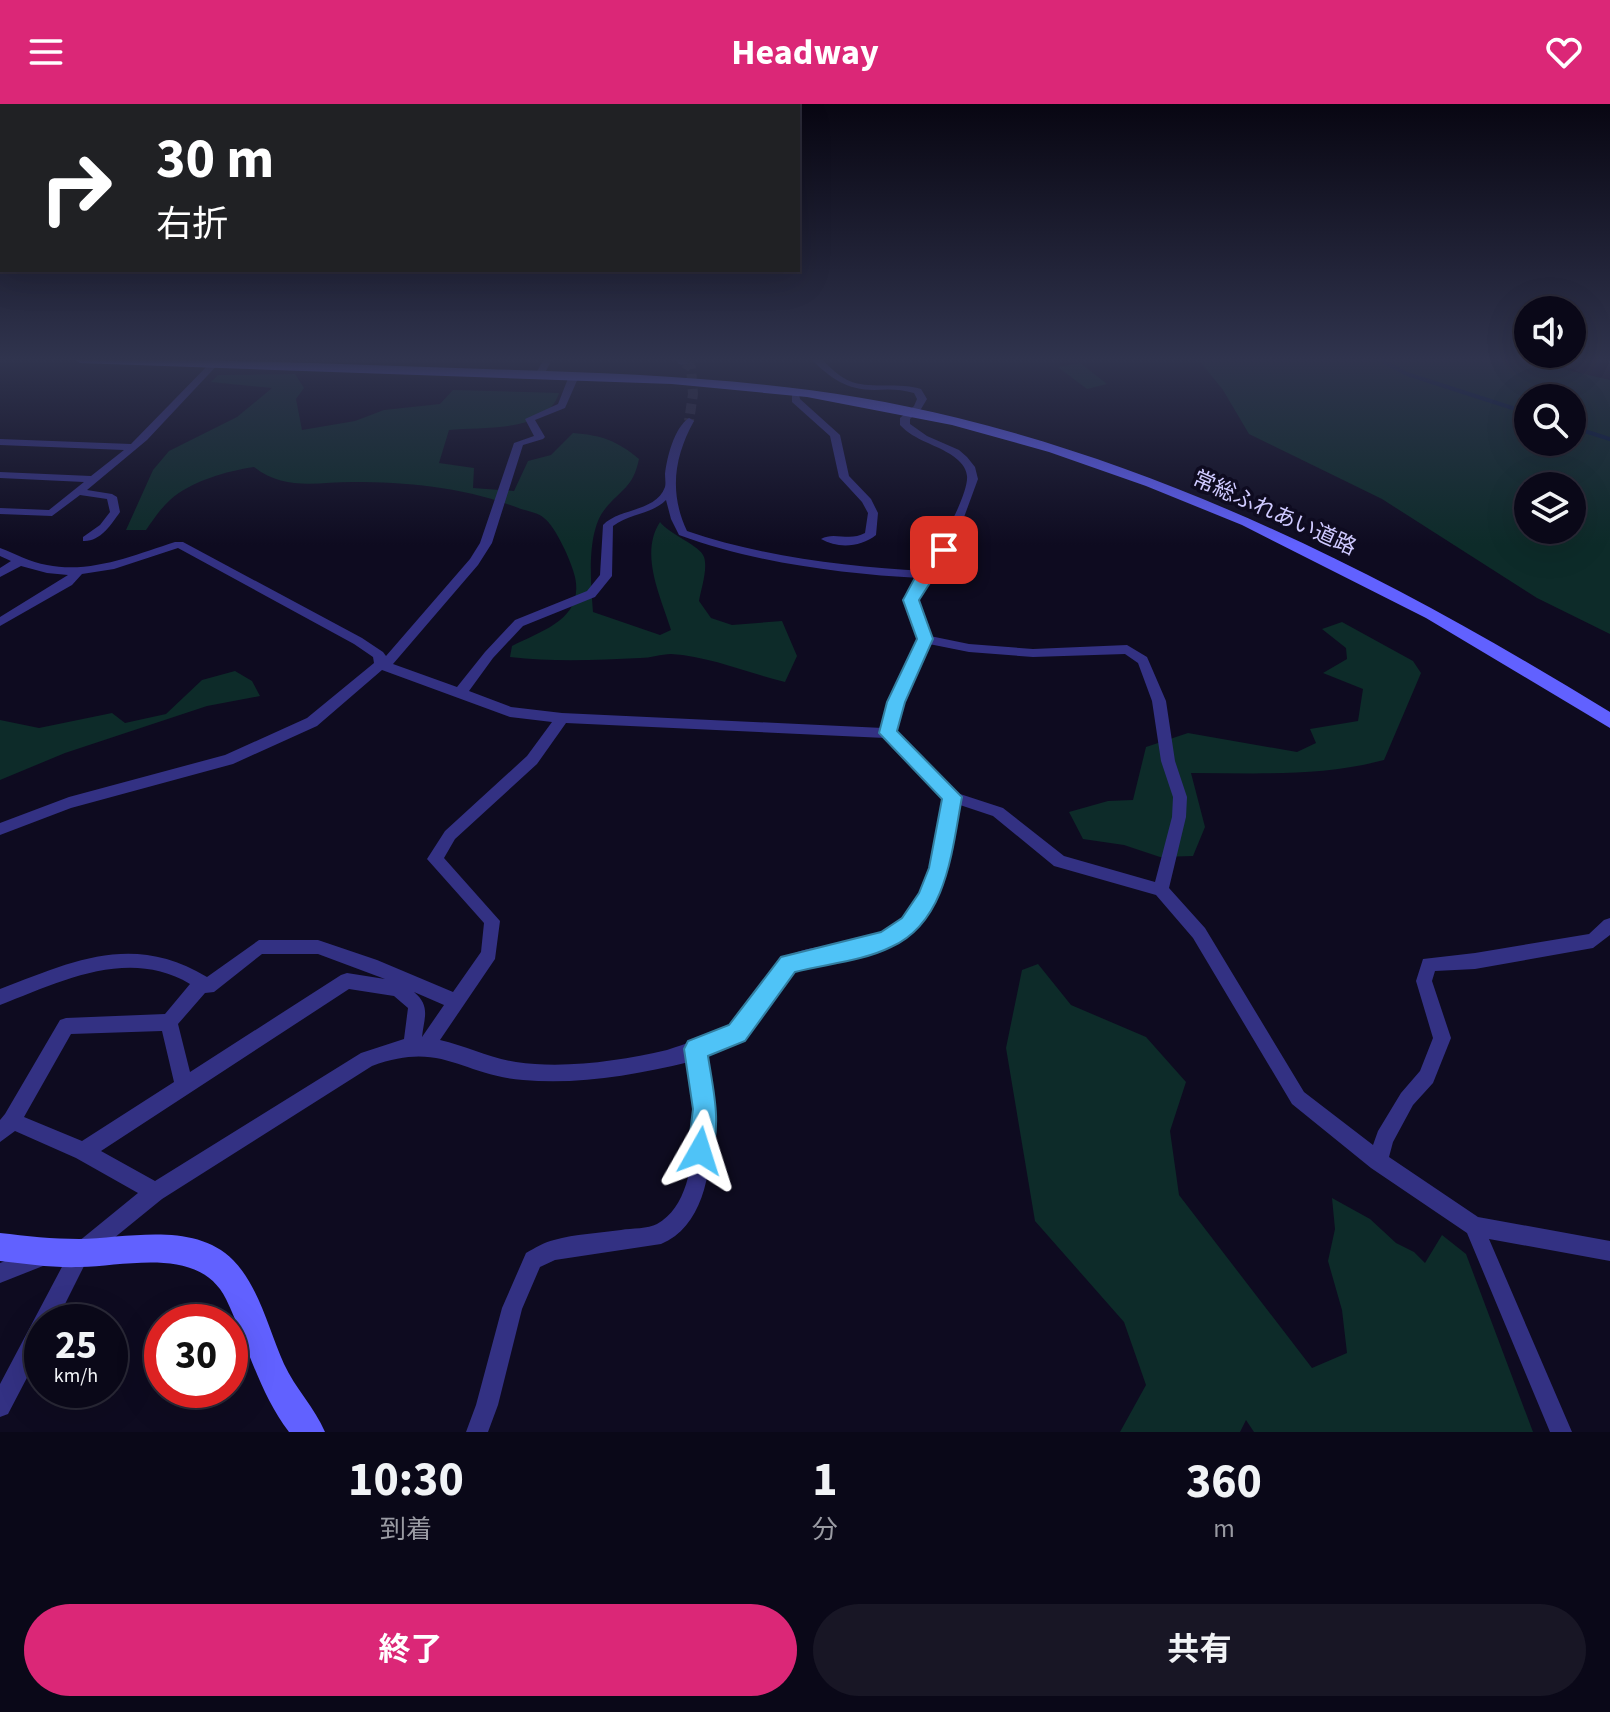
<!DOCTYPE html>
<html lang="ja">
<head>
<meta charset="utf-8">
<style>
  :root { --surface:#0a0818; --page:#181625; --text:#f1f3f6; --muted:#999aa2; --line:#2a2937; --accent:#db2777 }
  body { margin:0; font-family:"Source Sans 3","Noto Sans JP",sans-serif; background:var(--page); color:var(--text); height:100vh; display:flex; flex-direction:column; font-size:30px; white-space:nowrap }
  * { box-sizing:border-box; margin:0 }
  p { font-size:26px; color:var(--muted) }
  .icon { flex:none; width:44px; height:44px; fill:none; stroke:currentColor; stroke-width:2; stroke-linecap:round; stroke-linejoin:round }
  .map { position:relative; height:1328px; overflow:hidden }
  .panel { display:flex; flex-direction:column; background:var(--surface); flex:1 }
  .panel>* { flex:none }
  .hud { position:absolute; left:0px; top:0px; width:800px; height:168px; box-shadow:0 8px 32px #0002,0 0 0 2px var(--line); background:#202124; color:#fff; overflow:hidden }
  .tools { position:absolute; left:1514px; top:192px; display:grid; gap:16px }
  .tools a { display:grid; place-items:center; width:72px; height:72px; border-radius:50%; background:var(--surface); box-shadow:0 8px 32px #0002,0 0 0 2px var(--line); font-size:40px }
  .speed { position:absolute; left:24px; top:1200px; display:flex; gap:16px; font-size:40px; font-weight:700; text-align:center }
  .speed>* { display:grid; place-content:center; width:104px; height:104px; border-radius:50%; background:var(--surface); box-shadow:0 8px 32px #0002,0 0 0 2px var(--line); line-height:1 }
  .speed small { font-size:20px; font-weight:400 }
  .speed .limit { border:12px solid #d22; background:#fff; color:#111 }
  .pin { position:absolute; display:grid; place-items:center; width:68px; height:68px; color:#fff; margin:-34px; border-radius:16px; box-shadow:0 4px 12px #0006 }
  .me { position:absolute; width:88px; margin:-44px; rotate:6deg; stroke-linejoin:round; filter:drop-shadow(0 0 6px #0008) }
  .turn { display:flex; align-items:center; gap:28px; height:168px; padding:0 24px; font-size:36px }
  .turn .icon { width:104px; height:104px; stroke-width:2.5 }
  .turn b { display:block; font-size:56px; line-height:68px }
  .eta { display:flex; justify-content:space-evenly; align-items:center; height:136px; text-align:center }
  .eta b { font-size:48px; font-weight:700; line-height:56px }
  .action { display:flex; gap:16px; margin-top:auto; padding:16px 24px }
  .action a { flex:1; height:92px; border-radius:48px; background:var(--accent); color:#fff; font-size:32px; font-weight:700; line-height:92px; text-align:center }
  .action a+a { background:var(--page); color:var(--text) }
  header { display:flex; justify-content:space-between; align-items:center; height:104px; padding:0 24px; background:var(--accent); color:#fff; font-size:36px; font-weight:700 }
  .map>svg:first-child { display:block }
  .green { fill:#0d2b29; fill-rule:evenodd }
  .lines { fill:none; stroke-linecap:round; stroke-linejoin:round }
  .stream { stroke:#051b3f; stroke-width:4 }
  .street-tunnel { stroke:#2b2841; stroke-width:10; stroke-dasharray:10 5; stroke-linecap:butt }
  .street { fill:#333183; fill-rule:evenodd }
  .secondary { fill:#6161ff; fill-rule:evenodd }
  .route { fill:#4fc3f7; stroke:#337fa1; stroke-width:2 }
  .labels { text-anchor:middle; stroke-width:7; stroke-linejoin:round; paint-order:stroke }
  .far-street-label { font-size:22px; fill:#cfcaff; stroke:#0e0b20 }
</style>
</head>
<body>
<header><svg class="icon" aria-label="menu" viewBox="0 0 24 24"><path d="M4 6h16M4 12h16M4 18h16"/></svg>Headway<svg class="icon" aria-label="heart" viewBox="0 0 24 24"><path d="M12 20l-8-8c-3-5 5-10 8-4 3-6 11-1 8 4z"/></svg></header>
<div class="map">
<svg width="1610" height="1328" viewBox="0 0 1610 1328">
  <rect width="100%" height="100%" fill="#0e0b20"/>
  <g class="green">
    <path d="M1198 255H1520L1610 276V530L1537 494 1382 395 1249 330 1223 286ZM1528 294H1572V338H1528ZM1572 382V426H1528V382Z"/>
    <path d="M1080 259 1107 280 1087 285 1058 263Z"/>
    <path d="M295 270 304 284 296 295 302 326 355 317 384 306 440 300 453 286 559 289C546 330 483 322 449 326L439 359 474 364 473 384 514 387 528 357 551 351 573 329C601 331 618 337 639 355 633 384 622 384 605 405 586 428 591 480 593 508L660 531 671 526C661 493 639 450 660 418 669 430 701 442 704 453 708 465 701 485 699 497L711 514 732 521 782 517 797 552 785 578C747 569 709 552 671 550 661 550 651 554 640 554 598 556 553 558 510 553L512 542C543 526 584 515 575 473 572 459 556 423 544 414 539 409 528 407 521 405 468 384 410 378 353 378 316 378 285 387 254 363 227 367 191 377 170 396 161 404 153 416 146 426H126L153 366 169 347 237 313 272 284 211 278 218 271Z"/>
    <path d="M1342 518 1413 557 1421 569 1384 656C1320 673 1257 669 1191 669L1205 723 1193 752 1160 753 1124 741 1083 735 1069 708 1108 697 1133 696 1146 643 1188 629 1297 648 1316 639 1310 625 1358 617 1363 585 1323 569 1347 555 1346 544 1322 525Z"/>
    <path d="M235 567 252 577 260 592 207 602 65 649 0 676V616L39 624 112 609 125 619 166 610 202 576Z"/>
    <path d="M1038 860 1071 901 1146 933 1186 978 1170 1027 1179 1091 1312 1264 1347 1249 1342 1206 1328 1157 1335 1125 1332 1094 1370 1115 1396 1139 1414 1148 1425 1159 1442 1131 1466 1150 1533 1328H1254L1246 1316 1240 1328H1120L1146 1281 1124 1218 1035 1117 1006 944 1022 866Z"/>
  </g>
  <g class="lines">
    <g class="stream">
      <path d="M1379 255 1407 270 1528 309"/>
      <path d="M1572 323 1610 335"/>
    </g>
    <path class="street-tunnel" d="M684 259 691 263 693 290 689 317"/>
    <g class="street">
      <path d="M214 255H223L147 336 87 386 112 390 117 393 120 408C111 421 100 438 83 437V433L100 421 110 408 107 395 80 391 52 412 0 410V404L49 406 84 378 0 374V368L91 372 124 346 0 341V335L131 340Z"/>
      <path d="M544 255H552L543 273H537L535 271Z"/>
      <path d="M673 255H683L688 259 681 261Z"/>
      <path d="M811 255H821C830 263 839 273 852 278 874 285 898 278 921 285L927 295 921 305 910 315V320L927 332 959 346 967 353 975 363 978 375 956 435 917 496 930 532 969 540 1033 545 1127 541 1147 553 1166 597 1175 657 1187 693 1186 713 1169 784 1205 824 1304 988 1373 1041 1378 1027 1401 989 1420 967 1433 934 1416 877 1423 855 1475 849 1589 830 1604 816 1610 814V831L1593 844 1475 865 1435 867 1432 877 1451 934 1433 979 1413 1001 1393 1038 1389 1053 1478 1113 1610 1137V1157L1489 1135 1572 1328H1550L1467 1129 1371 1064 1292 1000 1193 834 1156 791 1054 762 993 712 957 700C953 718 953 737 949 755 938 805 904 843 853 853 835 857 810 854 794 866 783 874 776 888 770 900 753 930 738 941 706 952 713 1005 724 1114 661 1140L555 1156 540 1163 522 1205 498 1301 488 1328H466L476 1301 502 1204 526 1149C535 1144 544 1138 554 1136 575 1130 599 1129 621 1126 632 1124 648 1125 657 1120 704 1094 694 1002 689 958 635 971 578 981 523 976 460 971 442 936 372 962L162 1095 87 1156 56 1218H42V1245L8 1310 0 1313V1280L73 1142 138 1089 76 1054 15 1027 0 1038V1016L5 1010 60 916 66 914 165 910 190 880C128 843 60 878 0 901V885C73 857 133 828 207 873L259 836H318L377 856 453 888 481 848 484 819 427 755 445 727 527 652 552 618 510 613 382 566 317 622 233 660 71 704 0 731V719L69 693 225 651 307 614 374 559 373 553 354 540 178 444 114 465 82 470 72 481 0 522V513L68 471 47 469 21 462 0 473V464L11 457 0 452V444C16 450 30 458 47 461 91 470 134 451 175 438H183L362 534 383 548 386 552 470 455 480 439 514 339 534 332 525 315 558 300 569 272 574 269 579 272 565 304 535 316 545 333 543 335 523 341 492 439 478 461 393 560 457 583 485 548 515 516 587 487 600 471 603 421C619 404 656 408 665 383 666 379 665 374 665 370 667 353 674 324 689 314L694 317C674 353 669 389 687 427 759 452 848 463 924 467 935 450 969 391 967 372 966 363 960 357 953 352 936 340 915 337 900 321V314L914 302 917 295 914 289C901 285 888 285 874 286 847 286 830 274 811 255ZM666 396 671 415 679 431C751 458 842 470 919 474L905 496 919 535 889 598 883 624 562 609 511 603 469 587 493 554 523 522 595 493 612 472 613 422C630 409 651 411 666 396ZM929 540 969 548 1033 553 1125 550 1138 559 1152 597 1161 657 1173 693 1172 713 1155 778 1064 752 1003 704 957 689 895 628 903 598ZM566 619 885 634 944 695C938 714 938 734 934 754 925 795 897 829 855 838 832 843 806 841 785 854 760 869 757 904 734 921 722 930 708 934 695 937 686 939 677 943 667 946 620 957 564 965 516 958 490 954 466 942 440 936L495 855 500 817 444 754 455 735 537 660ZM262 850H318L385 875 347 869 341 871 190 968 178 920 205 889 214 888ZM349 885 394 892 408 904 404 935 361 949 155 1077 101 1047ZM414 888 444 901 422 933C424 914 431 902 414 888ZM162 927 174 978 82 1037 24 1013 71 930Z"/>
      <path d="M792 286H798L800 295 840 331 849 372 871 395 878 409 876 431C861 443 838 445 821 435 834 427 849 438 865 429L868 409 862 398 839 373 830 332 792 298Z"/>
      <path d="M41 1143 48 1146 51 1153 48 1160 0 1179V1159Z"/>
    </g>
    <g class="secondary">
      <path d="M74 255C211 255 348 260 485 265 644 270 803 275 958 314 1192 372 1405 482 1610 608V624L1426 514 1242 421 1146 382 1049 348 952 321 807 293 672 280 80 259Z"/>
      <path d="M0 1129C26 1132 53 1135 79 1135 127 1134 195 1117 233 1156 259 1182 269 1227 284 1260 295 1284 315 1304 325 1328H289C259 1289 247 1239 226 1195 200 1142 127 1162 80 1163 53 1164 26 1160 0 1157Z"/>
    </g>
  </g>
  <linearGradient id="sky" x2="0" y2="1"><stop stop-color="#080612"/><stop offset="0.58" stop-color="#30344e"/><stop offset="1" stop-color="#30344e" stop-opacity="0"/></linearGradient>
  <rect width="1610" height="441" fill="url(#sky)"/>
  <path class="route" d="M944 442 951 446 919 496 933 535 905 598 897 627 962 693C952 746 947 818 891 843 863 857 826 860 795 868L745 937 708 952C713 985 723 1023 709 1056L700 1059 692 1056 688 1047 693 1005 684 945 688 937 729 921 781 853 881 828 902 814 919 789 929 764 942 695 879 629 887 598 917 535 903 496C913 478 925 450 944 442Z"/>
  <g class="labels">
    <g class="far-street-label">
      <text transform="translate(1275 408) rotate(24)" y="8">常総ふれあい道路</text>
    </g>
  </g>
</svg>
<div class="tools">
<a><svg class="icon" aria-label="sound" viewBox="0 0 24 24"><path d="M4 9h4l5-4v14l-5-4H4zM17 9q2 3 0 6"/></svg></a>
<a><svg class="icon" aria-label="search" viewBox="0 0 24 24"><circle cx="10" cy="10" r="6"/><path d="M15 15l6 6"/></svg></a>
<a><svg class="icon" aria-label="layers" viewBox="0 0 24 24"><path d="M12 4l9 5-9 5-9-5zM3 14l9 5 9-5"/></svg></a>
</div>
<div class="speed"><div>25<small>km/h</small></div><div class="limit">30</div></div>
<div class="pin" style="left:944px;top:446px;background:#d93025"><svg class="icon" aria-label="arrive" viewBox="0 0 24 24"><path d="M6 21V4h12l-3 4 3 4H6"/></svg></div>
<svg class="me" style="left:700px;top:1047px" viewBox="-20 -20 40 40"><path d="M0-17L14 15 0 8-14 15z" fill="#4fc3f7" stroke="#fff" stroke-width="4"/></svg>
<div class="hud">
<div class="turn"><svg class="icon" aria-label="right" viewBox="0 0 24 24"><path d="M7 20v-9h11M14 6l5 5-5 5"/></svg><div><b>30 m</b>右折</div></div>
</div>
</div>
<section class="panel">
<div class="eta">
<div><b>10:30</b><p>到着</p></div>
<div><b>1</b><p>分</p></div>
<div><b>360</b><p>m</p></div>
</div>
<div class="action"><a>終了</a><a>共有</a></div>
</section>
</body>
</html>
